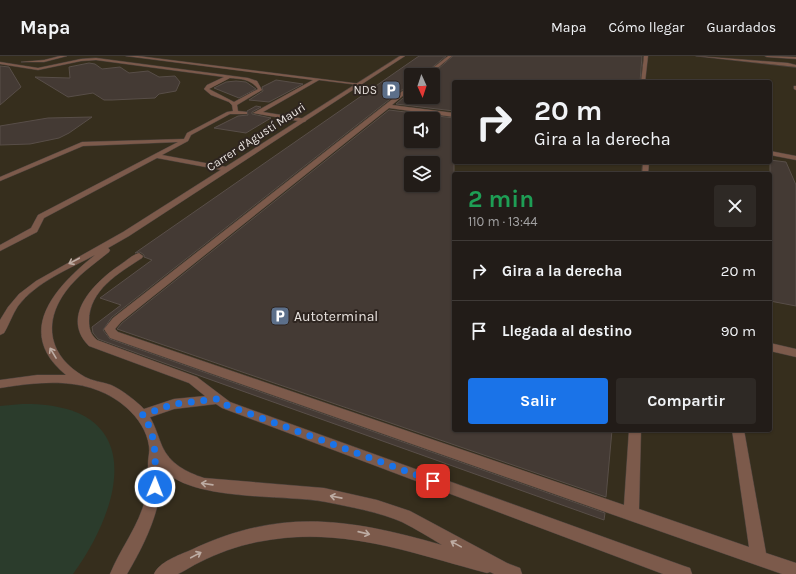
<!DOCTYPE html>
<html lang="es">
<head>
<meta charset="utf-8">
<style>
  :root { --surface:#221c18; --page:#2e2925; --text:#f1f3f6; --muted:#a2a1a2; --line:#3f3a37; --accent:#1a73e8 }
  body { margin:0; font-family:Karla,sans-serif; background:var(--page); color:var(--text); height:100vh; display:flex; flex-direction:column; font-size:15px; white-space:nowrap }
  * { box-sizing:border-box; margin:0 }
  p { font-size:13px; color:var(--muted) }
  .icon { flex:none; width:22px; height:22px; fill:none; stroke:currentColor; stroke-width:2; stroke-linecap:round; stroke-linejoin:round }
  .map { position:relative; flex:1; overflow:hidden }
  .panel { position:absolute; left:452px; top:116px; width:320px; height:260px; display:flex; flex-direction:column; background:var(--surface); border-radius:4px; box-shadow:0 1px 3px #0004,0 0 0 1px var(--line) }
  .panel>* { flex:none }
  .guide { position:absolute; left:452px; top:24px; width:320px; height:84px; border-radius:4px; box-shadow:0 1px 3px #0004,0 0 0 1px var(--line); background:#221c18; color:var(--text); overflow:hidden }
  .needle { width:26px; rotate:177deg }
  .buttons { position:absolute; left:404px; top:12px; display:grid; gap:8px }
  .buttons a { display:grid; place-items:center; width:36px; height:36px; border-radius:4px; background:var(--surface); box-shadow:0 1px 3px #0004,0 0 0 1px var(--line); font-size:20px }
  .pin { position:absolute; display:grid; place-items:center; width:34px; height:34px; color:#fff; margin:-17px; border-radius:8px; box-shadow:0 2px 6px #0006 }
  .me { position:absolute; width:44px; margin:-22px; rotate:1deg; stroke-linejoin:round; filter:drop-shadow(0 0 3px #0008) }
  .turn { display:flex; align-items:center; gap:14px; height:84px; padding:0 16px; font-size:18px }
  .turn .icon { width:52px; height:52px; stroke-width:2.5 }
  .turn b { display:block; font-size:28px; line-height:34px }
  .round { display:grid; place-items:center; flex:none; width:42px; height:42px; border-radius:4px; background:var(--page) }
  .overview { display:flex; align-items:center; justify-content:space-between; height:68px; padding:0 16px }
  h1 { font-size:24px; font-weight:700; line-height:30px; color:#1e9e55 }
  .primary-button { display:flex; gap:8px; margin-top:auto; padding:8px 16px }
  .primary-button a { flex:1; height:46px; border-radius:4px; background:var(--accent); color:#fff; font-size:16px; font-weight:700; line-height:46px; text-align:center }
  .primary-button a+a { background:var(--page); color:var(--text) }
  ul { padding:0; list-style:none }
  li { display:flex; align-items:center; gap:12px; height:60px; padding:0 16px; border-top:1px solid var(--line) }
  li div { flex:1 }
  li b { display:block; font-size:15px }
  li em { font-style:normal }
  header { display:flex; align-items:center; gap:24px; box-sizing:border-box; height:56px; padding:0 20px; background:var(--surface); border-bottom:1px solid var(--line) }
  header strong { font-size:19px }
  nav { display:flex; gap:22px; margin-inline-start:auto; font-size:14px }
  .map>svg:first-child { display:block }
  .industrial { fill:#362e1d; fill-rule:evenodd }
  .green { fill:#2b3c2c }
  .building { fill:#443a34; stroke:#584e48; fill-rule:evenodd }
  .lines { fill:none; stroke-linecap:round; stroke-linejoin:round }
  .lane-casing { stroke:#4c433e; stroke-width:1 }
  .street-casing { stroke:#4c433e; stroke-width:1 }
  .lane { fill:#7c5a4b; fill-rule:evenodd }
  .street { fill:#7c5a4b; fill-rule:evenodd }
  .oneway { stroke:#bdaca3 }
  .route { stroke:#1a73e8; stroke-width:7; stroke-dasharray:0 12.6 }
  .labels { text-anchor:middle; stroke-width:4; stroke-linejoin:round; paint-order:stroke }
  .far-poi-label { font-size:12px; fill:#e8e2de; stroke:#2e2520; text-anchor:end }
  .far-street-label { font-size:12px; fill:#e8e2de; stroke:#2e2520 }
  .poi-label { font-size:14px; fill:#e8e2de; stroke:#2e2520; text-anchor:start }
</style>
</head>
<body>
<header>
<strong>Mapa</strong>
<nav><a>Mapa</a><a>Cómo llegar</a><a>Guardados</a></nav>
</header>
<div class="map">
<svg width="796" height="518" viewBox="0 0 796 518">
  <rect width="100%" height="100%" fill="#2e2520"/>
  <path class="industrial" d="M0 0H796V518H0ZM411 19H433V41H411ZM454 26H770V106H454ZM411 63H433V85H411ZM411 107H433V129H411ZM454 118H770V374H454Z"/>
  <path class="green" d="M22 348C146 346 126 445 73 518H0V350Z"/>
  <g class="building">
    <path d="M419 0H446L423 19H411V28L408 29 112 261 103 274 110 283 605 457 604 464 175 311 98 283 93 277 92 271 121 249 100 242 152 204 144 201V199L140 196 135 197Z"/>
    <path d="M453 0H642L640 26H454V55L396 48 411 35V41H433V19H431Z"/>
    <path d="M89 7 95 8 102 13 120 11 129 17 148 15 159 21 175 20 180 26 176 35 159 38 155 42 112 44H104L93 37 68 41 35 21 70 22 69 11Z"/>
    <path d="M0 10 9 11 21 31 0 49Z"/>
    <path d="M276 24 303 28 269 46 249 44 263 35 262 31Z"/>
    <path d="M236 25 246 26 256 33 239 42 214 32 226 26Z"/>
    <path d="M256 50 261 51 252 56V58L271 62 246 77 214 72 238 60 248 59 247 55Z"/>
    <path d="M389 54 454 62V374H612L606 441 117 273 122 267ZM411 63H433V85H411ZM411 107H433V129H411Z"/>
    <path d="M92 61 69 77 59 82 30 88 0 89V70L48 62Z"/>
    <path d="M770 104 786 106 796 129V250L770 245Z"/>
  </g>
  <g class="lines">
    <g class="lane-casing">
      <g id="lane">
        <path d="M60 0H67L44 6H21L44 4Z"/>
        <path d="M126 0H138L361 28 359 29 319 24 263 56 306 63V65L304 66 253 57 313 24Z"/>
        <path d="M448 0H452L429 19H424Z"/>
        <path d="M644 0H648L645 26H641Z"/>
        <path d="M696 0 788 7 796 9V11Z"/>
        <path d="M96 2 248 22 257 25 262 34 237 49 238 55 247 56V58H230L191 79 188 85 162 99 227 111 230 113 227 115 157 102 44 162 37 176 0 195V189L31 172 38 159 178 86 83 90 0 125V121L82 86 184 83 187 77 227 56 233 55 232 49 229 46 211 39 204 33 207 29 224 21 96 4 81 5 38 14 0 8V6L38 12 81 3ZM230 22C241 23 251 23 258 33L234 46 209 33Z"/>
        <path d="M409 30H411V33L392 49 454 57V61L389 52 121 266 115 273 118 276 624 449 629 374H641L639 453 749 491 732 374H744L766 497 796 507V518H782L110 282 104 273 113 262Z"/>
        <path d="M794 30H796V34L794 33Z"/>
        <path d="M770 95 796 100V104L770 99Z"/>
        <path d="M643 106H649L648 118H642Z"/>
        <path d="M139 197 143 200 142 202C119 217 89 234 89 265 89 273 91 279 97 284L197 321 230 346 684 510 690 512 692 518H663L222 352 216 348 174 353 142 364 138 363 136 359 138 355 174 343 205 340 189 327 89 290C59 260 96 225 120 209 126 205 132 199 139 197Z"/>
        <path d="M770 287 796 293V301L770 295Z"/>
      </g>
    </g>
    <g class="street-casing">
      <g id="street">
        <path d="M400 0H405L129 180 108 192 110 194 109 196C94 208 78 219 66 235 42 267 49 301 85 321 92 325 103 326 111 329 122 334 132 342 141 350 153 361 156 375 162 390 170 408 186 416 204 422L324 432 377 444 410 455 507 507 520 512 522 518H494L490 516 487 517C408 496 340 469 257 486 237 490 218 497 200 506 193 509 185 515 178 518 172 518 161 518 154 518 159 506 179 499 191 494 281 451 350 463 442 489 429 481 416 473 402 466 379 456 350 451 326 446 283 438 190 446 162 412 163 450 146 486 127 518H110C121 491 138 472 146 441 148 430 148 420 148 408 148 402 150 396 149 390 147 375 138 362 127 352 91 320 44 325 0 332V324L37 319H66C13 276 56 230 95 199 69 213 36 226 18 250 12 259 9 269 4 277L0 279V264L8 251 19 238 36 225 123 176Z"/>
        <path d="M765 0 796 1V3L767 1Z"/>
      </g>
    </g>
    <use href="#lane" class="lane"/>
    <use href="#street" class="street"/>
  </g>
  <defs><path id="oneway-shaft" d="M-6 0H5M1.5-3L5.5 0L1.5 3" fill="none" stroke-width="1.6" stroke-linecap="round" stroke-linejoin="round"/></defs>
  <g class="oneway">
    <use href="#oneway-shaft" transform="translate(74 205) rotate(152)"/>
    <use href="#oneway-shaft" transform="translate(53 297) rotate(-121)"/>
    <use href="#oneway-shaft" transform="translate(207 428) rotate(-172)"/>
    <use href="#oneway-shaft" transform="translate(336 441) rotate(-169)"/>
    <use href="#oneway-shaft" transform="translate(364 477) rotate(13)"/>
    <use href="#oneway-shaft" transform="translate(456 488) rotate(-151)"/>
    <use href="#oneway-shaft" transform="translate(196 499) rotate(-28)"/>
  </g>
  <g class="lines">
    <path class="route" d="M155 431C155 408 158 377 142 359L174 348 217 343 226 349 433 425"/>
  </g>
  <defs>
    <g id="parking-square" transform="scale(1)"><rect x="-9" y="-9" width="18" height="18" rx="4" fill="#5c6f8a" stroke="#2e2520"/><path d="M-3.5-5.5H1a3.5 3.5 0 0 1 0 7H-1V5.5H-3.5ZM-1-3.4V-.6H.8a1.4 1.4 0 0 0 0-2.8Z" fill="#fff"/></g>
  </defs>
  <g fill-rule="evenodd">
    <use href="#parking-square" x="391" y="34"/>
    <use href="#parking-square" x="280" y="260"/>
  </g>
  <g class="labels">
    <g class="far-poi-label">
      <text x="377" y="38">NDS</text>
    </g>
    <g class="far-street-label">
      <text transform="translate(256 81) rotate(-33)" y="4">Carrer d'Agustí Mauri</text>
    </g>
    <g class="poi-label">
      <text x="294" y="265">Autoterminal</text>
    </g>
  </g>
</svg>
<div class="buttons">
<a><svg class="needle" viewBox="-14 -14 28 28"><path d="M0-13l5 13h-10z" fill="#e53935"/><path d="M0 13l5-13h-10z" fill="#a2a1a2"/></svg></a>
<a><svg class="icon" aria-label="sound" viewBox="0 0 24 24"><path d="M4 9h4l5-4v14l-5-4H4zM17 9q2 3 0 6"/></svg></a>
<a><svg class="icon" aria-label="layers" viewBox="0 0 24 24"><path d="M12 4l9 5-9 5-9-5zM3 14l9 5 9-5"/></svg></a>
</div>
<div class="pin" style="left:433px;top:425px;background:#d93025"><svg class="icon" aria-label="arrive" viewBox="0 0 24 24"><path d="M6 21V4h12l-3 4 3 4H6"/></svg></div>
<svg class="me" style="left:155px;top:431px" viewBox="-20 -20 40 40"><circle r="17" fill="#1a73e8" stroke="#fff" stroke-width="3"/><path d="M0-11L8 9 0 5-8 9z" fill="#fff"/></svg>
<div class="guide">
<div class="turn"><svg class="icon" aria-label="right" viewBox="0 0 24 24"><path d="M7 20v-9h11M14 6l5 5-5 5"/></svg><div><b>20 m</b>Gira a la derecha</div></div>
</div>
<section class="panel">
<div class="overview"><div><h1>2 min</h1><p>110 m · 13:44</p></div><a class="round"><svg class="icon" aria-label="close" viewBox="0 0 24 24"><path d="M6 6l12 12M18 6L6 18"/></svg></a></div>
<ul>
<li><svg class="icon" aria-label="right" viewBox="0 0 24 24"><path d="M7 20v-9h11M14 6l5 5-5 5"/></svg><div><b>Gira a la derecha</b></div><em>20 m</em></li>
<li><svg class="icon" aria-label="arrive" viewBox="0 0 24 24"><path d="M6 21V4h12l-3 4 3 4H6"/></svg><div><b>Llegada al destino</b></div><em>90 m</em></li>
</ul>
<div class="primary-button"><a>Salir</a><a>Compartir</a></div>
</section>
</div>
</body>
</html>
